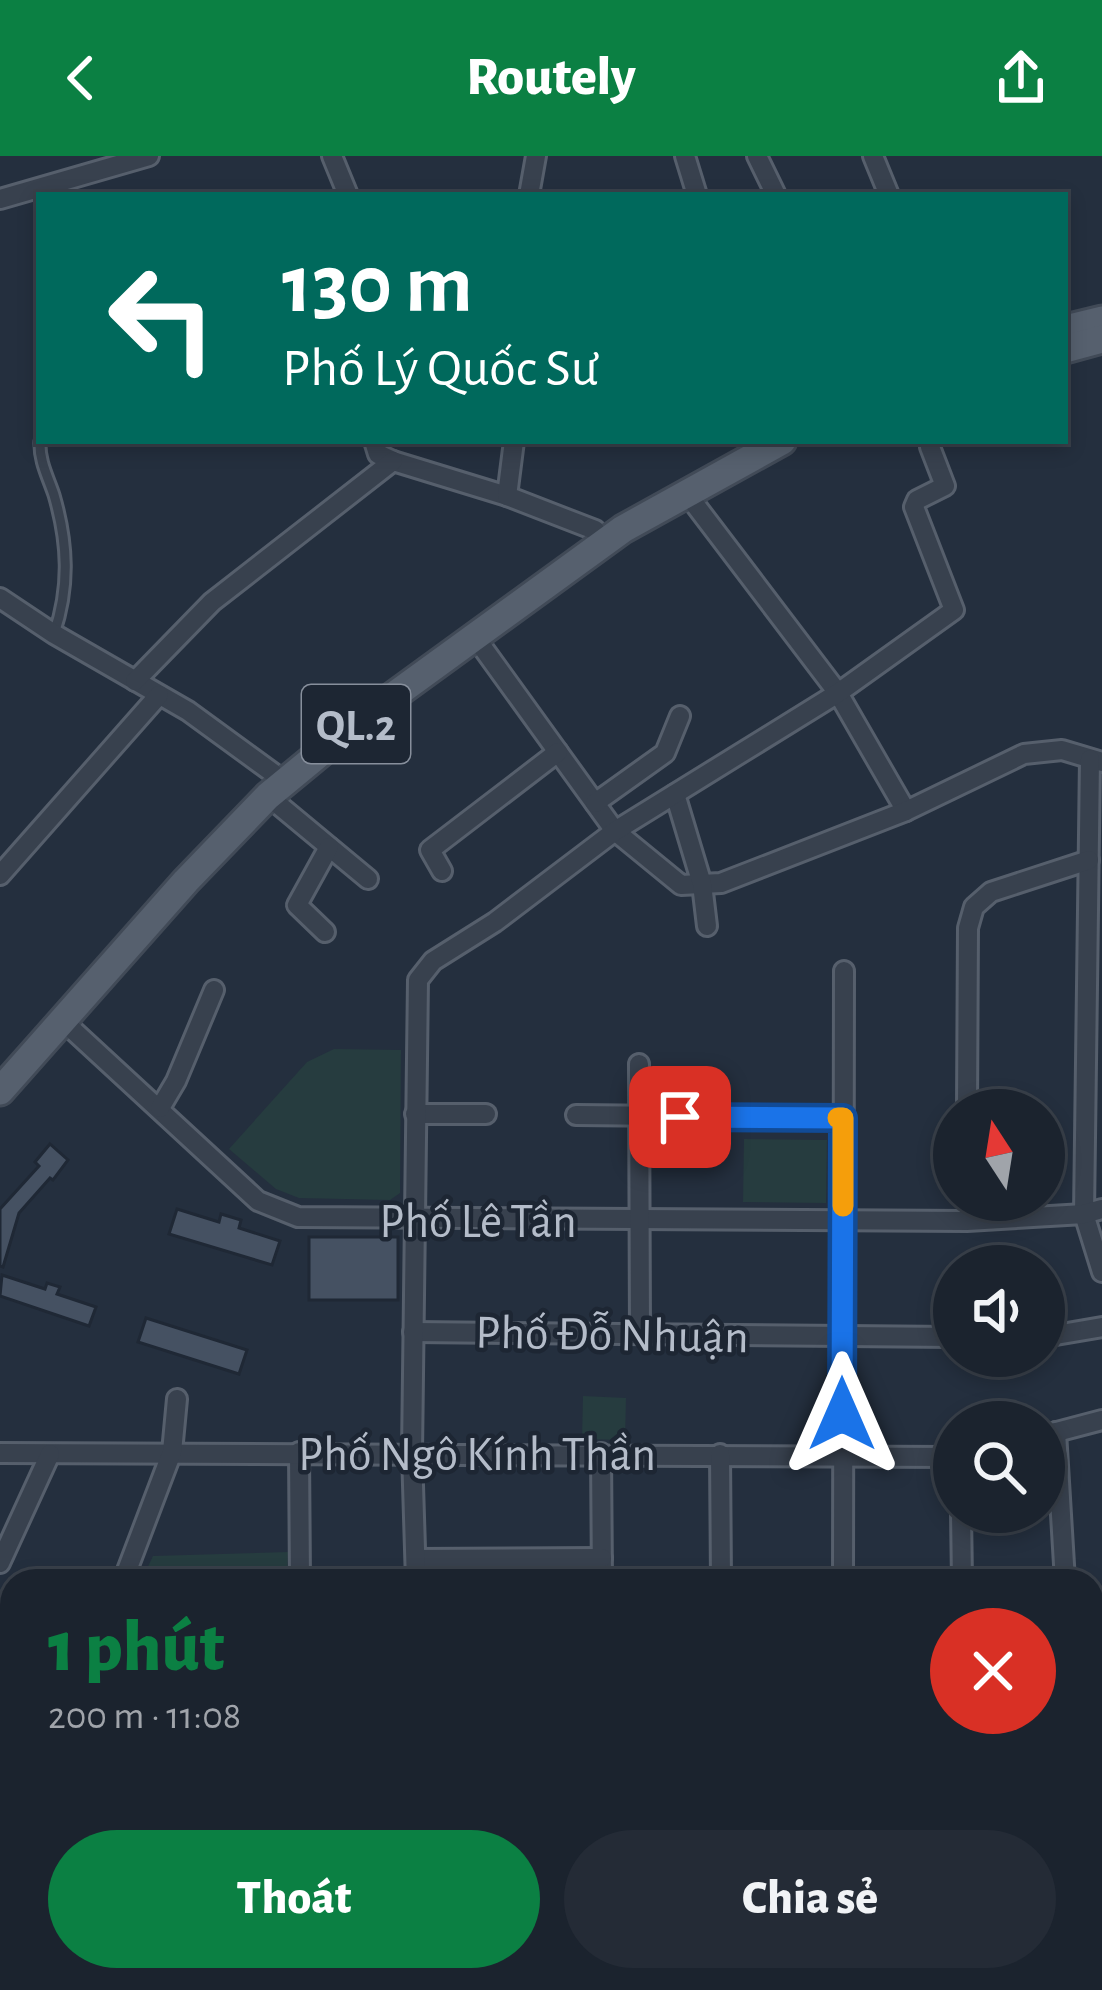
<!DOCTYPE html>
<html lang="vi">
<head>
<meta charset="utf-8">
<style>
  :root { --surface:#1b232e; --page:#242b36; --text:#f1f3f6; --muted:#a0a4aa; --line:#39404a; --accent:#0b8043 }
  body { margin:0; font-family:"Alegreya Sans",sans-serif; background:var(--page); color:var(--text); height:100vh; display:flex; flex-direction:column; font-size:45px; white-space:nowrap }
  * { box-sizing:border-box; margin:0 }
  p { font-size:39px; color:var(--muted) }
  .icon { flex:none; width:66px; height:66px; fill:none; stroke:currentColor; stroke-width:2; stroke-linecap:round; stroke-linejoin:round }
  .map { position:relative; flex:1; overflow:hidden }
  .panel { position:absolute; left:0px; top:1413px; width:1104px; height:423px; display:flex; flex-direction:column; background:var(--surface); border-radius:36px 36px 0 0; box-shadow:0 6px 18px #0003,0 0 0 3px var(--line) }
  .panel>* { flex:none }
  .hud { position:absolute; left:36px; top:36px; width:1032px; height:252px; border-radius:0px; box-shadow:0 6px 18px #0003,0 0 0 3px var(--line); background:#00695c; color:#fff; overflow:hidden }
  .needle { width:78px; rotate:348deg }
  .controls { position:absolute; left:933px; top:933px; display:grid; gap:24px }
  .controls a { display:grid; place-items:center; width:132px; height:132px; border-radius:50%; background:var(--surface); box-shadow:0 6px 18px #0003,0 0 0 3px var(--line); font-size:60px }
  .pin { position:absolute; display:grid; place-items:center; width:102px; height:102px; color:#fff; margin:-51px; border-radius:24px; box-shadow:0 6px 18px #0006 }
  .me { position:absolute; width:132px; margin:-66px; rotate:0deg; stroke-linejoin:round; filter:drop-shadow(0 0 9px #0008) }
  .turn { display:flex; align-items:center; gap:42px; height:252px; padding:0 48px; font-size:54px }
  .turn .icon { width:156px; height:156px; stroke-width:2.5 }
  .turn b { display:block; font-size:84px; line-height:102px }
  .round { display:grid; place-items:center; flex:none; width:126px; height:126px; border-radius:63px; background:var(--page) }
  .overview { display:flex; align-items:center; justify-content:space-between; height:204px; padding:0 48px }
  h1 { font-size:72px; font-weight:800; line-height:90px; color:var(--accent) }
  .cta { display:flex; gap:24px; margin-top:auto; padding:24px 48px }
  .cta a { flex:1; height:138px; border-radius:72px; background:var(--accent); color:#fff; font-size:48px; font-weight:800; line-height:138px; text-align:center }
  .cta a+a { background:var(--page); color:var(--text) }
  header { display:flex; justify-content:space-between; align-items:center; height:156px; padding:0 48px; background:var(--accent); color:#fff; font-size:54px; font-weight:800 }
  .map>svg:first-child { display:block }
  .green { fill:#263c3f }
  .building { fill:#455162; stroke:#1f2835; stroke-width:3 }
  .lines { fill:none; stroke-linecap:round; stroke-linejoin:round }
  .service-casing { stroke:#565f6c; stroke-width:15 }
  .minor-casing { stroke:#565f6c; stroke-width:24 }
  .primary-casing { stroke:#414a57; stroke-width:33 }
  .service { stroke:#38414e; stroke-width:9 }
  .minor { stroke:#38414e; stroke-width:18 }
  .primary { stroke:#56606e; stroke-width:27 }
  .route-casing { stroke:#114b97; stroke-width:30 }
  .route { stroke:#1a73e8; stroke-width:21 }
  .slow { stroke:#f59e0b; stroke-width:21 }
  .labels { text-anchor:middle; stroke-width:9; stroke-linejoin:round; paint-order:stroke }
  .shield { fill:#1d2633; stroke:#878f9c; stroke-width:3 }
  .shield-label { font-size:45px; font-weight:bold; fill:#b4bcc9 }
  .street-label { font-size:48px; fill:#b4bcc9; stroke:#1d2633 }
</style>
</head>
<body>
<header><svg class="icon" aria-label="back" viewBox="0 0 24 24"><path d="M15 5l-7 7 7 7"/></svg>Routely<svg class="icon" aria-label="share" viewBox="0 0 24 24"><path d="M12 15V3M7 8l5-5 5 5M5 13v7h14v-7"/></svg></header>
<div class="map">
<svg width="1102" height="1834" viewBox="0 0 1102 1834">
  <rect width="100%" height="100%" fill="#242f3e"/>
  <g class="green">
    <path d="M334 893 401 894 400 1037 390 1044 299 1042 276 1033 229 993 307 906Z"/>
    <path d="M744 983 827 984 826 1047 743 1046Z"/>
    <path d="M583 1240 626 1242 625 1284 582 1283Z"/>
    <path d="M288 1396 287 1425H141L153 1400Z"/>
  </g>
  <g class="building">
    <path d="M50 988 68 1004 53 1024 50 1022 19 1057 3 1111 0 1110V1053L39 1010 35 1006Z"/>
    <path d="M177 1053 219 1066 221 1058 241 1064 239 1072 280 1085 272 1109 169 1078Z"/>
    <rect x="309" y="1081" width="89" height="63"/>
    <path d="M2 1119 45 1133 47 1127 60 1131 57 1138 96 1151 89 1170 0 1140Z"/>
    <path d="M146 1162 247 1194 239 1218 138 1186Z"/>
  </g>
  <g class="lines">
    <g class="service-casing">
      <g id="service">
        <path d="M40 285C39 305 48 321 54 339 68 387 70 431 54 478"/>
        <path d="M1092 1634H1102"/>
      </g>
    </g>
    <g class="minor-casing">
      <g id="minor">
        <path d="M332 0 348 39"/>
        <path d="M685 0 697 39"/>
        <path d="M757 0 776 39"/>
        <path d="M873 0 889 39"/>
        <path d="M529 39 536 0"/>
        <path d="M0 43 149 0"/>
        <path d="M374 285 378 298 393 305 507 340"/>
        <path d="M514 285 507 340 595 374"/>
        <path d="M687 338 838 537 906 655"/>
        <path d="M0 442 54 478 188 555 273 617"/>
        <path d="M475 481 615 675 681 729 721 727 906 655 1024 598 1062 594 1102 606"/>
        <path d="M135 525 212 446 393 305"/>
        <path d="M1090 603 1084 1058 1102 1116"/>
        <path d="M675 638 702 728 707 770"/>
        <path d="M268 640 368 723"/>
        <path d="M595 647 665 597 680 560"/>
        <path d="M442 715 430 694 558 596"/>
        <path d="M0 719 159 539"/>
        <path d="M325 776 297 749 329 691"/>
        <path d="M63 865 258 1045 298 1061 967 1065 1084 1058 1102 1053"/>
        <path d="M639 908 640 1178"/>
        <path d="M160 952 176 925 214 834"/>
        <path d="M967 954 968 772 974 751 991 736 1089 704"/>
        <path d="M415 958H486"/>
        <path d="M576 959 843 962"/>
        <path d="M413 1176 954 1181"/>
        <path d="M1044 1181 1102 1171"/>
        <path d="M1056 1276 1065 1425"/>
        <path d="M1049 1278 1102 1264"/>
        <path d="M299 1296 300 1425"/>
        <path d="M0 1297 954 1301"/>
        <path d="M601 1297 602 1425"/>
        <path d="M720 1298 721 1425"/>
        <path d="M961 1356 962 1425"/>
        <path d="M416 1403 602 1402"/>
        <path d="M0 1407 50 1298"/>
        <path d="M123 1425 172 1296 177 1243"/>
        <path d="M416 1425 412 1297 418 824 433 805 495 766 615 675 838 537 954 454 914 351 917 344 945 330 930 291"/>
        <path d="M843 1425 844 815"/>
        <path d="M1092 1459 1102 1458"/>
        <path d="M0 1501 12 1506"/>
        <path d="M0 1673 12 1675"/>
        <path d="M0 1765 12 1749"/>
        <path d="M1000 1824 1096 1834"/>
        <path d="M385 1834 519 1830 575 1824"/>
        <path d="M837 1834 838 1824"/>
      </g>
    </g>
    <g class="primary-casing">
      <g id="primary">
        <path d="M1065 173 1102 164"/>
        <path d="M1065 193 1102 183"/>
        <path d="M0 935 186 725 268 640 359 565 623 373 782 285"/>
      </g>
    </g>
    <use href="#service" class="service"/>
    <use href="#minor" class="minor"/>
    <use href="#primary" class="primary"/>
  </g>
  <g class="lines">
    <g class="route-casing">
      <path id="route" d="M680 961 843 962 842 1258"/>
    </g>
    <use href="#route" class="route"/>
    <path class="slow" d="M838 962H843V1050"/>
  </g>
  <g class="labels">
    <rect class="shield" x="302" y="529" width="108" height="78" rx="9"/>
    <g class="shield-label">
      <text x="356" y="584">QL.2</text>
    </g>
    <g class="street-label">
      <text x="478" y="1081">Phố Lê Tần</text>
      <text transform="translate(612 1177) rotate(1)" y="17">Phố Đỗ Nhuận</text>
      <text x="477" y="1314">Phố Ngô Kính Thần</text>
    </g>
  </g>
</svg>
<div class="controls">
<a><svg class="needle" viewBox="-14 -14 28 28"><path d="M0-13l5 13h-10z" fill="#e53935"/><path d="M0 13l5-13h-10z" fill="#a0a4aa"/></svg></a>
<a><svg class="icon" aria-label="sound" viewBox="0 0 24 24"><path d="M4 9h4l5-4v14l-5-4H4zM17 9q2 3 0 6"/></svg></a>
<a><svg class="icon" aria-label="search" viewBox="0 0 24 24"><circle cx="10" cy="10" r="6"/><path d="M15 15l6 6"/></svg></a>
</div>
<div class="pin" style="left:680px;top:961px;background:#d93025"><svg class="icon" aria-label="arrive" viewBox="0 0 24 24"><path d="M6 21V4h12l-3 4 3 4H6"/></svg></div>
<svg class="me" style="left:842px;top:1258px" viewBox="-20 -20 40 40"><path d="M0-17L14 15 0 8-14 15z" fill="#1a73e8" stroke="#fff" stroke-width="4"/></svg>
<div class="hud">
<div class="turn"><svg class="icon" aria-label="left" viewBox="0 0 24 24"><path d="M17 20v-9H6M10 6l-5 5 5 5"/></svg><div><b>130 m</b>Phố Lý Quốc Sư</div></div>
</div>
<section class="panel">
<div class="overview"><div><h1>1 phút</h1><p>200 m · 11:08</p></div><a class="round" style="background:#d93025;color:#fff"><svg class="icon" aria-label="close" viewBox="0 0 24 24"><path d="M6 6l12 12M18 6L6 18"/></svg></a></div>
<div class="cta"><a>Thoát</a><a>Chia sẻ</a></div>
</section>
</div>
</body>
</html>
